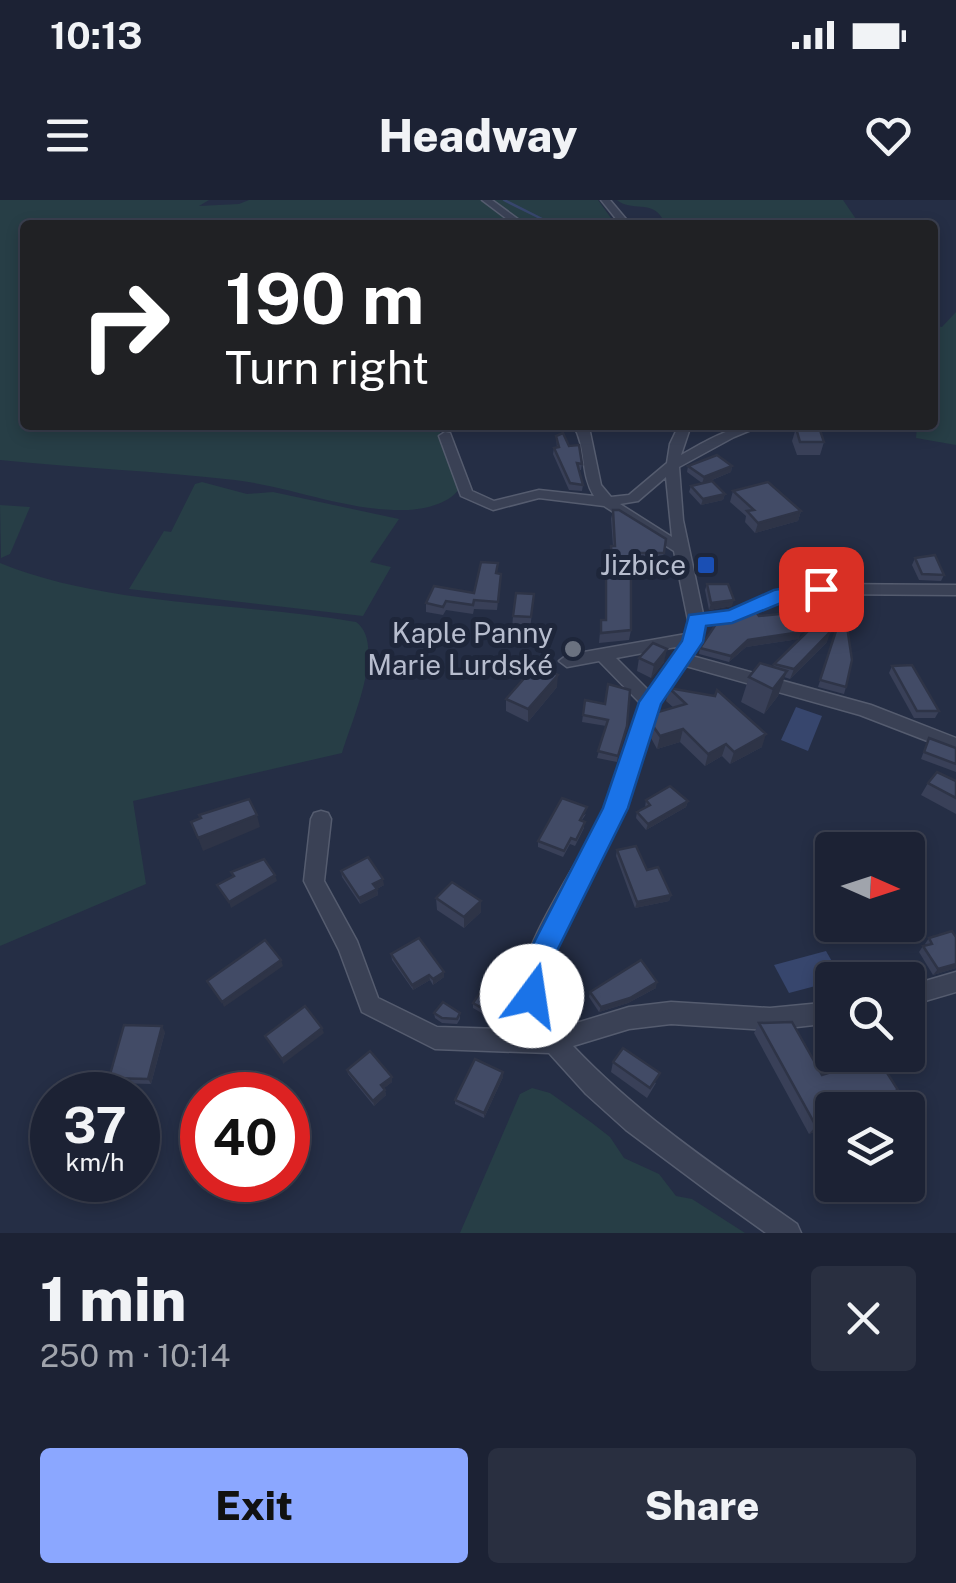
<!DOCTYPE html>
<html lang="en">
<head>
<meta charset="utf-8">
<style>
  :root { --surface:#1c2234; --page:#292f40; --text:#f1f3f6; --muted:#a0a4ac; --line:#3a3f4f; --accent:#8ba7ff }
  body { margin:0; font-family:"Public Sans",sans-serif; background:var(--page); color:var(--text); height:100vh; display:flex; flex-direction:column; font-size:38px; white-space:nowrap }
  * { box-sizing:border-box; margin:0 }
  p { font-size:32px; color:var(--muted) }
  .icon { flex:none; width:55px; height:55px; fill:none; stroke:currentColor; stroke-width:2; stroke-linecap:round; stroke-linejoin:round }
  .map { position:relative; height:1033px; overflow:hidden }
  .sheet { display:flex; flex-direction:column; background:var(--surface); flex:1 }
  .sheet>* { flex:none }
  .top-card { position:absolute; left:20px; top:20px; width:918px; height:210px; border-radius:10px; box-shadow:0 5px 15px #0003,0 0 0 2px var(--line); background:#202124; color:#fff; overflow:hidden }
  .needle { width:65px; rotate:93deg }
  .fabs { position:absolute; left:815px; top:632px; display:grid; gap:20px }
  .fabs a { display:grid; place-items:center; width:110px; height:110px; border-radius:10px; background:var(--surface); box-shadow:0 5px 15px #0003,0 0 0 2px var(--line); font-size:50px }
  .speed { position:absolute; left:30px; top:872px; display:flex; gap:20px; font-size:50px; font-weight:700; text-align:center }
  .speed>* { display:grid; place-content:center; width:130px; height:130px; border-radius:50%; background:var(--surface); box-shadow:0 5px 15px #0003,0 0 0 2px var(--line); line-height:1 }
  .speed small { font-size:25px; font-weight:400 }
  .speed .limit { border:15px solid #d22; background:#fff; color:#111 }
  .pin { position:absolute; display:grid; place-items:center; width:85px; height:85px; color:#fff; margin:-42px; border-radius:20px; box-shadow:0 5px 15px #0006 }
  .me { position:absolute; width:110px; margin:-55px; rotate:14deg; stroke-linejoin:round; filter:drop-shadow(0 0 8px #0008) }
  .turn { display:flex; align-items:center; gap:35px; height:210px; padding:0 40px; font-size:45px }
  .turn .icon { width:130px; height:130px; stroke-width:2.5 }
  .turn b { display:block; font-size:70px; line-height:85px }
  .round { display:grid; place-items:center; flex:none; width:105px; height:105px; border-radius:10px; background:var(--page) }
  .head { display:flex; align-items:center; justify-content:space-between; height:170px; padding:0 40px }
  h1 { font-size:60px; font-weight:800; line-height:75px }
  .action { display:flex; gap:20px; margin-top:auto; padding:20px 40px }
  .action a { flex:1; height:115px; border-radius:10px; background:var(--accent); color:#111; font-size:40px; font-weight:800; line-height:115px; text-align:center }
  .action a+a { background:var(--page); color:var(--text) }
  .status { display:flex; justify-content:space-between; align-items:center; height:70px; padding:0 50px; background:var(--surface); direction:ltr }
  .status svg { height:28px; fill:currentColor }
  header { display:flex; justify-content:space-between; align-items:center; height:130px; padding:0 40px; background:var(--surface); font-size:45px; font-weight:800 }
  .map>svg:first-child { display:block }
  .green { fill:#273e46 }
  .water { fill:#37466d }
  .lines { fill:none; stroke-linecap:round; stroke-linejoin:round }
  .stream { stroke:#37466d; stroke-width:2.5 }
  .minor-casing { stroke:#555c6f; stroke-width:3 }
  .minor { fill:#3a4155; fill-rule:evenodd }
  .wall { fill:#394058 }
  .shaded-wall { fill:#2e3447 }
  .building { fill:#424b66; stroke:#2e3447; stroke-width:2.5 }
  .route { fill:#1a73e8; stroke:#114b97; stroke-width:2.5 }
  .transit-dot { fill:#1a4fb4; stroke:#1e263a; stroke-width:4 }
  .worship-dot { fill:#6b7280; stroke:#1e263a; stroke-width:4 }
  .labels { text-anchor:middle; stroke-width:10; stroke-linejoin:round; paint-order:stroke }
  .poi-label { font-size:28px; fill:#b7bdce; stroke:#1e263a; text-anchor:end }
</style>
</head>
<body>
<div class="status"><b>10:13</b><svg viewBox="0 0 49 12"><path d="M0 12V9h3v3zM5 12V6h3v6zM10 12V3h3v9zM15 12V0h3v12zM26 1h20v11H26zM47 4h2v5h-2z"/></svg></div>
<header><svg class="icon" aria-label="menu" viewBox="0 0 24 24"><path d="M4 6h16M4 12h16M4 18h16"/></svg>Headway<svg class="icon" aria-label="heart" viewBox="0 0 24 24"><path d="M12 20l-8-8c-3-5 5-10 8-4 3-6 11-1 8 4z"/></svg></header>
<div class="map">
<svg width="956" height="1033" viewBox="0 0 956 1033">
  <rect width="100%" height="100%" fill="#252e45"/>
  <g class="green">
    <path d="M0 0H209L199 6 239 4 249 0H598L616 25H25V225H437L461 286C452 303 426 309 408 310 349 312 293 287 235 280 157 271 78 268 0 260Z"/>
    <path d="M617 0H843L860 25H663L659 23 662 18C652 0 631 12 617 0Z"/>
    <path d="M956 112V245L916 238 917 225H932L933 125 942 127Z"/>
    <path d="M202 282 247 294 273 292 399 319 370 362 391 367 363 416 129 389 164 331 171 332 195 284Z"/>
    <path d="M0 305 30 307 10 354 1 358Z"/>
    <path d="M0 363C108 407 241 402 356 422 387 444 351 522 342 553L133 601 146 684 0 746Z"/>
    <path d="M532 888 550 893 592 923 610 937 624 958 659 974 676 996 692 999 745 1033H460L520 894Z"/>
  </g>
  <g class="water">
    <path d="M796 507 822 516 808 551 781 540Z"/>
    <path d="M826 751 842 779 789 793 774 765Z"/>
  </g>
  <g class="lines">
    <path class="stream" d="M504 0 542 19 544 25"/>
    <g class="minor-casing">
      <g id="minor">
        <path d="M482 0H492L526 25H515Z"/>
        <path d="M601 0H610L631 25H621Z"/>
        <path d="M573 225H585L590 232 601 285 611 297 629 295 667 263 670 244 679 225H691L681 255C708 240 731 225 763 225L734 237 679 267 683 320 703 414 730 412 777 391 821 384 956 385V395L821 394 785 400 732 422 703 425V438L692 456 871 505 956 538V552L860 515 686 466 657 507 623 613 562 728 546 768 543 785 549 812 560 828 629 807 671 802 770 808 832 802V823L770 830 671 824 629 829 573 846C639 916 719 969 797 1024L801 1033H766L713 995 626 930 586 894 549 853 435 849 362 812 339 750 304 681 311 619 314 613 321 611 328 613 331 619 324 681 357 741 378 798 437 827 535 830C527 818 522 801 521 787 520 743 588 650 606 606 621 573 625 536 641 504L599 461 567 467 559 461 567 455 686 434 688 420 674 351 604 306 539 298 493 310 461 296 439 236 445 232 450 233 472 291 494 301 539 290 594 296C580 274 587 247 573 225ZM666 277 672 337 620 304 638 301ZM681 446 649 491 616 458Z"/>
        <path d="M956 772V792L908 806V786Z"/>
      </g>
    </g>
    <use href="#minor" class="minor"/>
  </g>
  <g class="wall">
    <path d="M796 228 824 242 820 255H797L792 241Z"/>
    <path d="M556 236 569 246 582 264 581 270H579L583 285 582 291 569 290 553 254 554 248H557Z"/>
    <path d="M688 266H732L731 272 705 283 725 294 723 300 701 305 689 292 691 286 702 283 687 272Z"/>
    <path d="M733 291 801 311 798 321 755 333 745 322 746 316 730 302Z"/>
    <path d="M613 310 666 339 662 363H634V368H631V430L629 440 599 443 601 420H605L606 358 610 359 611 346H613L611 319Z"/>
    <path d="M784 357 814 372 795 377 783 363Z"/>
    <path d="M915 358 944 375 941 381 919 380 912 365Z"/>
    <path d="M497 373 501 374 497 410 474 409 473 414 446 410 443 415 426 412V403L474 393Z"/>
    <path d="M707 384 732 406 709 410 705 390Z"/>
    <path d="M534 394 530 430 512 429 513 416Z"/>
    <path d="M844 406 846 487 844 494 818 487Z"/>
    <path d="M799 439 746 447 729 462 699 454 700 448Z"/>
    <path d="M827 442 790 479 784 477 778 496 764 514 741 502 749 477 773 467 774 464Z"/>
    <path d="M639 458 664 462 651 478 637 471Z"/>
    <path d="M892 466 939 511 935 518H914L889 473Z"/>
    <path d="M557 487 528 522 506 511V499Z"/>
    <path d="M669 488 762 547 730 564 722 556 705 566 680 542 657 549 651 538 653 526 674 508 666 501Z"/>
    <path d="M630 490 617 562 597 558 606 526 582 522 585 500 605 504Z"/>
    <path d="M929 538 956 548V572L921 559Z"/>
    <path d="M956 581V614L921 595 928 583Z"/>
    <path d="M646 600 688 601 686 607 646 630 636 618 637 612 645 608Z"/>
    <path d="M586 614 582 620 584 628 575 646 570 644 563 657 538 647V641Z"/>
    <path d="M617 650 671 695 669 701 635 708 616 656Z"/>
    <path d="M341 671 384 685 377 689 378 695 360 704 342 677Z"/>
    <path d="M436 698 481 701V712L464 728 437 710Z"/>
    <path d="M929 738 956 768 933 775 919 752 923 746 926 745 925 744Z"/>
    <path d="M391 754 444 777 433 785 430 780 413 790 392 760Z"/>
    <path d="M656 788 628 803 599 812 589 797 590 792Z"/>
    <path d="M508 799 494 820 473 808V803Z"/>
    <path d="M434 813H460V819L457 824 442 823 435 818Z"/>
    <path d="M759 823 822 875 890 899 809 934 754 833Z"/>
    <path d="M165 832 151 884 113 883 109 878Z"/>
    <path d="M613 862 656 883 647 898 611 872Z"/>
    <path d="M347 870 392 882 384 888 386 895 374 906 348 874Z"/>
    <path d="M503 877 484 918 455 904V900Z"/>
  </g>
  <g class="shaded-wall">
    <path d="M732 266 731 272 702 284 704 277Z"/>
    <path d="M725 294 723 300 701 305 703 299Z"/>
    <path d="M801 311 798 321 755 333 758 323Z"/>
    <path d="M816 366 814 372 795 377 797 370Z"/>
    <path d="M734 400 732 406 709 410 711 403Z"/>
    <path d="M831 431 827 442 790 479 794 469Z"/>
    <path d="M801 432 799 439 746 447 729 462 731 456 748 440Z"/>
    <path d="M667 449 664 462 651 478 654 465Z"/>
    <path d="M787 471 778 496 764 514 773 489Z"/>
    <path d="M558 475 557 487 528 522V509Z"/>
    <path d="M683 529 680 542 657 549 660 536Z"/>
    <path d="M766 534 762 547 730 564 734 552Z"/>
    <path d="M726 544 722 556 705 566 708 554Z"/>
    <path d="M688 601 686 607 646 630 648 624Z"/>
    <path d="M257 615 260 627 203 651 198 638Z"/>
    <path d="M275 675 277 681 231 708 229 702Z"/>
    <path d="M383 679 384 685 377 689 378 695 360 704 359 698 373 684Z"/>
    <path d="M671 695 669 701 635 708 637 702Z"/>
    <path d="M481 701V712L464 728V717Z"/>
    <path d="M281 760 283 766 224 807 222 802Z"/>
    <path d="M956 764V768L933 775 938 769Z"/>
    <path d="M444 772V777L433 785V779Z"/>
    <path d="M429 775 430 780 413 790 412 785Z"/>
    <path d="M657 782 656 788 628 803 599 812 601 807Z"/>
    <path d="M508 793V799L494 820V815Z"/>
    <path d="M162 826 165 832 151 884 148 879Z"/>
    <path d="M322 828 324 833 283 864 282 859Z"/>
    <path d="M503 872V877L484 918V913Z"/>
    <path d="M392 877V882L382 890 381 885Z"/>
    <path d="M385 890 386 895 374 906 373 901Z"/>
    <path d="M898 890 890 899 865 910H852Z"/>
    <path d="M832 918V924L809 934 816 926Z"/>
  </g>
  <g class="building">
    <path d="M819 227 824 242H800L796 228Z"/>
    <path d="M563 233 569 246 579 245 582 264 577 263 583 285 570 283 554 248 559 247 556 236Z"/>
    <path d="M717 255 732 266 704 277 688 266Z"/>
    <path d="M712 281 725 294 703 299 691 286Z"/>
    <path d="M768 282 801 311 758 323 747 311 754 310 733 291Z"/>
    <path d="M613 310H619L666 339 664 353H635V358H631V430L601 433V420H606V358L612 359 611 346H615Z"/>
    <path d="M803 352 816 366 797 370 784 357Z"/>
    <path d="M935 355 944 375 922 374 915 358Z"/>
    <path d="M481 362 498 363 496 373 501 374 498 402 474 400 473 405 446 401 443 407 426 403 434 386 474 393Z"/>
    <path d="M707 384H728L734 400 711 403Z"/>
    <path d="M516 393 534 394 531 417 513 416Z"/>
    <path d="M844 406 852 460 846 487 820 480Z"/>
    <path d="M756 412 759 416 790 413 801 432 748 440 731 456 700 448 718 421Z"/>
    <path d="M808 431H831L794 469 774 464Z"/>
    <path d="M653 443 667 449 654 465 639 458Z"/>
    <path d="M760 463 787 471 773 489 749 477Z"/>
    <path d="M536 465 558 475 528 509 506 499Z"/>
    <path d="M912 465 939 511H917L892 466Z"/>
    <path d="M608 484 630 490 627 526 618 556 598 551 608 520 583 515 585 500 605 504Z"/>
    <path d="M669 488 715 496 717 490 766 534 734 552 726 544 708 554 683 529 660 536 653 526 658 512 686 504Z"/>
    <path d="M929 538 956 548V564L924 552Z"/>
    <path d="M937 572 956 581V598L928 583Z"/>
    <path d="M670 586 688 601 648 624 637 612 650 605 646 600Z"/>
    <path d="M562 598 587 607 580 620 585 622 576 640 571 638 564 651 538 641Z"/>
    <path d="M249 599 257 615 198 638 191 622 201 618 199 615Z"/>
    <path d="M636 646 647 670 658 667 671 695 637 702 617 650Z"/>
    <path d="M368 657 383 679 373 684 377 689 359 698 341 671Z"/>
    <path d="M264 659 275 675 229 702 217 685 234 676 231 672Z"/>
    <path d="M452 682 481 701 464 717 436 698Z"/>
    <path d="M952 731 956 737V764L938 769 923 746 932 744 929 738Z"/>
    <path d="M419 738 444 772 433 779 429 775 412 785 391 754Z"/>
    <path d="M265 740 281 760 222 802 207 781Z"/>
    <path d="M641 760 657 782 630 798 601 807 590 792Z"/>
    <path d="M488 781 508 793 494 815 473 803Z"/>
    <path d="M443 802 460 813 457 819 442 818 434 813Z"/>
    <path d="M305 806 322 828 282 859 265 836Z"/>
    <path d="M792 822 822 875 877 857 898 890 852 910H832V918L816 926 759 823Z"/>
    <path d="M124 825 162 826 148 879 109 878Z"/>
    <path d="M623 848 660 873 650 888 613 862Z"/>
    <path d="M370 851 392 877 381 885 385 890 373 901 347 870Z"/>
    <path d="M475 859 503 872 484 913 455 900Z"/>
  </g>
  <path class="route" d="M821 382 831 389 828 394 786 401 732 423 706 426 703 442 661 504 628 608 554 757 542 806 532 810 522 806 518 796 527 756 603 608 639 502 682 441 689 415 729 410 774 390Z"/>
  <rect class="transit-dot" x="696" y="355" width="20" height="20" rx="5"/>
  <circle class="worship-dot" cx="573" cy="449" r="10"/>
  <g class="labels">
    <g class="poi-label">
      <text x="686" y="375">Jizbice</text>
      <text x="553" y="443">Kaple Panny<tspan x="553" dy="32">Marie Lurdské</tspan></text>
    </g>
  </g>
</svg>
<div class="fabs">
<a><svg class="needle" viewBox="-14 -14 28 28"><path d="M0-13l5 13h-10z" fill="#e53935"/><path d="M0 13l5-13h-10z" fill="#a0a4ac"/></svg></a>
<a><svg class="icon" aria-label="search" viewBox="0 0 24 24"><circle cx="10" cy="10" r="6"/><path d="M15 15l6 6"/></svg></a>
<a><svg class="icon" aria-label="layers" viewBox="0 0 24 24"><path d="M12 4l9 5-9 5-9-5zM3 14l9 5 9-5"/></svg></a>
</div>
<div class="speed"><div>37<small>km/h</small></div><div class="limit">40</div></div>
<div class="pin" style="left:821px;top:389px;background:#d93025"><svg class="icon" aria-label="arrive" viewBox="0 0 24 24"><path d="M6 21V4h12l-3 4 3 4H6"/></svg></div>
<svg class="me" style="left:532px;top:796px" viewBox="-20 -20 40 40"><circle r="19" fill="#fff"/><path d="M0-13L10 11 0 6-10 11z" fill="#1a73e8"/></svg>
<div class="top-card">
<div class="turn"><svg class="icon" aria-label="right" viewBox="0 0 24 24"><path d="M7 20v-9h11M14 6l5 5-5 5"/></svg><div><b>190 m</b>Turn right</div></div>
</div>
</div>
<section class="sheet">
<div class="head"><div><h1>1 min</h1><p>250 m · 10:14</p></div><a class="round"><svg class="icon" aria-label="close" viewBox="0 0 24 24"><path d="M6 6l12 12M18 6L6 18"/></svg></a></div>
<div class="action"><a>Exit</a><a>Share</a></div>
</section>
</body>
</html>
